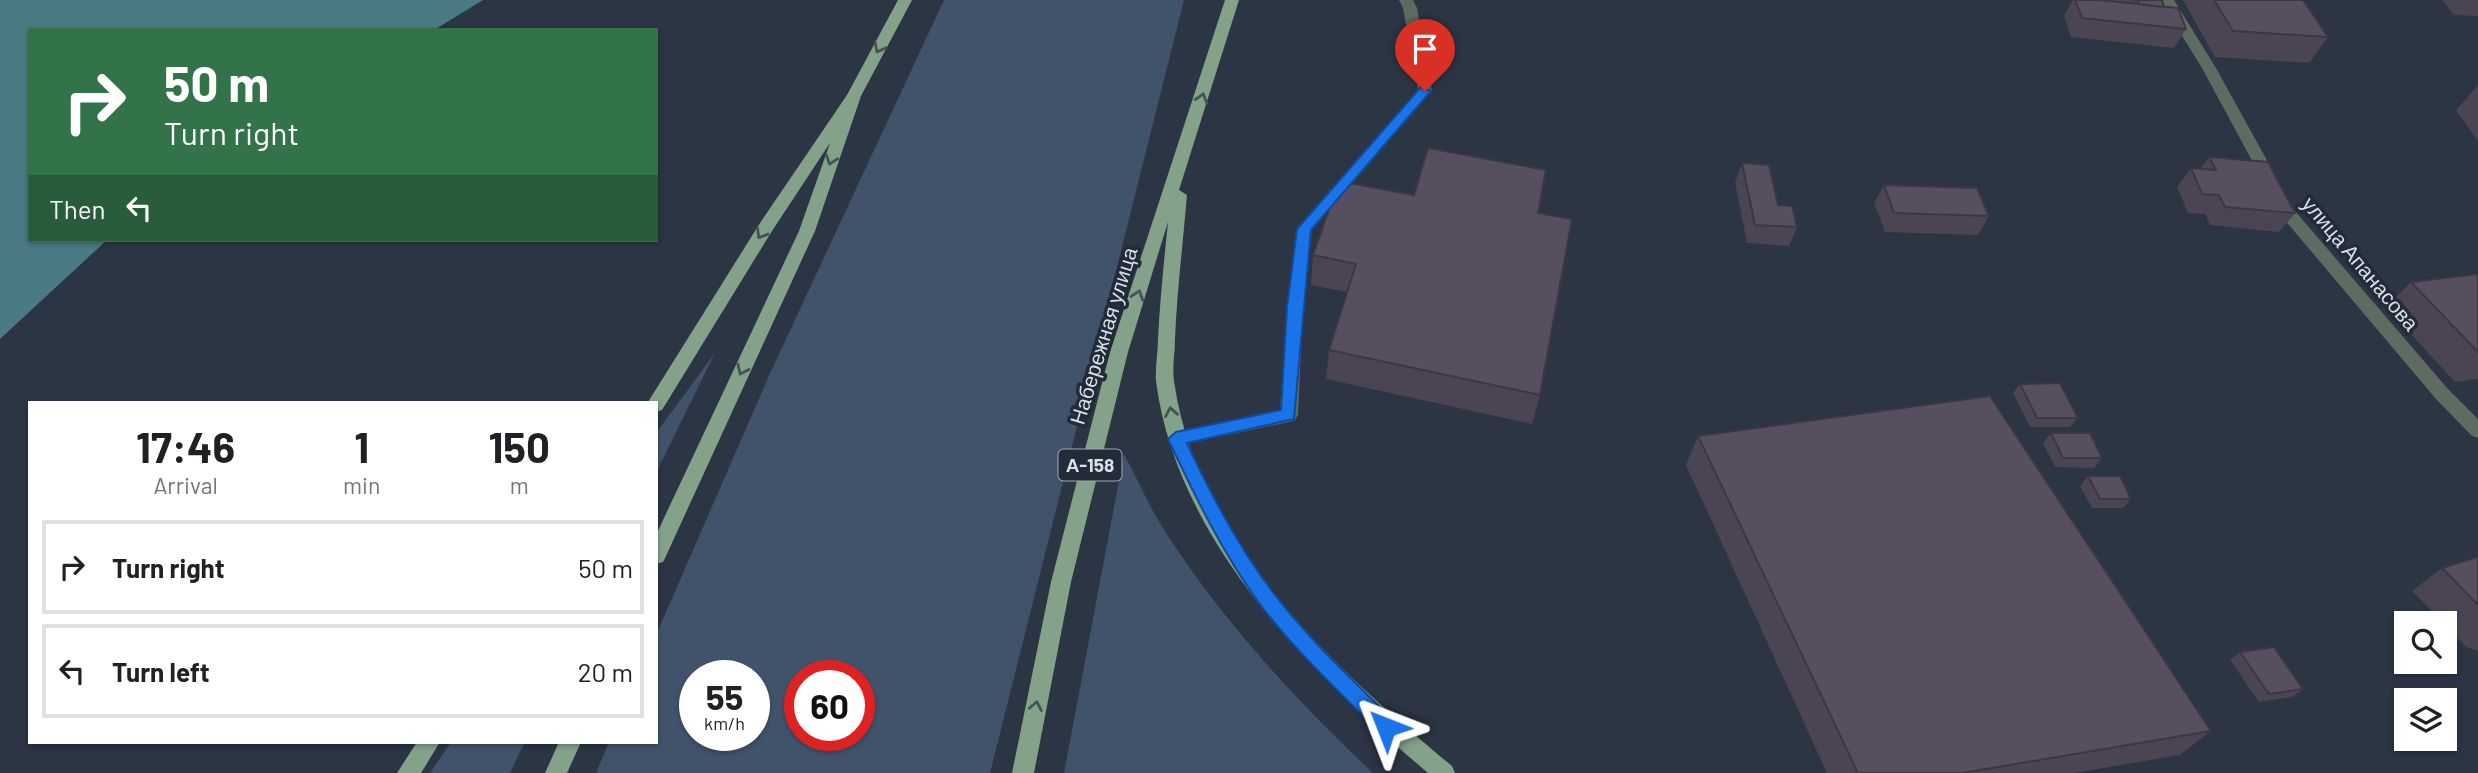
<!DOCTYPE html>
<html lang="en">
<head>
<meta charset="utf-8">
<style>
  :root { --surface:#fff; --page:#f2f2f2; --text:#202124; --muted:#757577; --line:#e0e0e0 }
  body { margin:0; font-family:Barlow,sans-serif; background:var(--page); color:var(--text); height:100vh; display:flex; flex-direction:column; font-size:26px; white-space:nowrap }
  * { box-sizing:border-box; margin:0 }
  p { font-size:23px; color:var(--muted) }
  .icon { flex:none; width:38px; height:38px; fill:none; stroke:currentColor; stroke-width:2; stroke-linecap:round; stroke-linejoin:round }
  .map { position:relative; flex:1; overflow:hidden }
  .details { position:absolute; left:28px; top:401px; width:630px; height:343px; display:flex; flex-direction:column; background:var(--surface); border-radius:0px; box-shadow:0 2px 5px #0004 }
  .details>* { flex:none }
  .top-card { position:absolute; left:28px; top:28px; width:630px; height:214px; border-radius:0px; box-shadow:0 2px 5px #0004; background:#32734a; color:#fff; overflow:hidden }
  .tools { position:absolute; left:2394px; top:611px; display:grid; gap:14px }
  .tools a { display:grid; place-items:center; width:63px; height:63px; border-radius:0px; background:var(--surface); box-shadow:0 2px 5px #0004; font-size:35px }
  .speed { position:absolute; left:679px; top:660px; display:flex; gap:14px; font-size:35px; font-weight:700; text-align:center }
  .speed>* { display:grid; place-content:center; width:91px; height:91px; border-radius:50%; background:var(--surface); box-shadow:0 2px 5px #0004; line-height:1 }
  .speed small { font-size:18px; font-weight:400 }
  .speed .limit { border:10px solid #d22; background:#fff; color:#111 }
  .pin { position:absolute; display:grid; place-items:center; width:60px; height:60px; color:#fff; margin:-72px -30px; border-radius:50% 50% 50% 0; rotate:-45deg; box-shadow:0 0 7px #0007 }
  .pin .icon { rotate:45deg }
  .me { position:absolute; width:77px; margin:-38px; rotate:315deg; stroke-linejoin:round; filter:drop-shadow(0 0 5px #0008) }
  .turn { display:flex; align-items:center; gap:24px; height:147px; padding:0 21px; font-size:32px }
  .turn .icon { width:91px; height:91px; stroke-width:2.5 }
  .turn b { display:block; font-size:49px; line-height:60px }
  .then { display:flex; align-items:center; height:66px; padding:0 21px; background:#0003; gap:14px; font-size:26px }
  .eta { display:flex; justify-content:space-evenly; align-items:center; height:119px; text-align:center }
  .eta b { font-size:42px; font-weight:700; line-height:49px }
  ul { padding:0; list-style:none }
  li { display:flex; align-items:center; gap:21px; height:94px; margin:0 14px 10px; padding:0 7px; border:4px solid var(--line); border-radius:0px }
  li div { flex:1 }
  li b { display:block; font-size:26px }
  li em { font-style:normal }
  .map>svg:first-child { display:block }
  .green { fill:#41536b; fill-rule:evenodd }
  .water { fill:#4a7a84 }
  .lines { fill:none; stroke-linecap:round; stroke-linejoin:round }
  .minor { fill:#5d6b60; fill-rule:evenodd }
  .major { fill:#84a18a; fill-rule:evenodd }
  .wall { fill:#4b4452 }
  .building { fill:#574f5f; stroke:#3d3742; stroke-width:2 }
  .oneway { stroke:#445455 }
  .route { fill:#1a73e8; stroke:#114b97; stroke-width:2 }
  .labels { text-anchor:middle; stroke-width:7; stroke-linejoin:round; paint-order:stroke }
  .shield { fill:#222b38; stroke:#a1a9b3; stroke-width:2 }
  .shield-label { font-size:19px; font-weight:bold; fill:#d8dfe8 }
  .street-label { font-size:21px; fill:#d8dfe8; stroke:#222b38 }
</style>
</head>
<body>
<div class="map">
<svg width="2478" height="773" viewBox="0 0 2478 773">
  <rect width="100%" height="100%" fill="#2b3543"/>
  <g class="green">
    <path d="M944 0H1184L990 773H596L609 742H656V635L772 369ZM695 676H754V735H695ZM800 676H859V735H800Z"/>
    <path d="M715 353 656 473V433Z"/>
    <path d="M1124 454C1139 482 1152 513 1170 539 1227 626 1298 702 1373 773H1064Z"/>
    <path d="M451 742H525L510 773H430Z"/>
  </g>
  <path class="water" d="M0 0H483L434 30H30V240H107L0 339Z"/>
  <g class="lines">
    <g class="minor">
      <path d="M1399 0H1413L1417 8 1432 91 1312 230 1303 307 1298 415 1295 420 1289 422 1176 446 1170 444 1167 439 1170 434 1176 432 1280 410 1287 307 1296 229 1418 90 1403 8Z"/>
      <path d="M2160 0H2174L2216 68 2295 211 2448 389 2478 419V438L2472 436 2436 399 2283 218 2202 68Z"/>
    </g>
    <g class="major">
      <path d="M898 0H912L861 96 815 231 666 556 663 562 656 564V535L799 231 830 143 772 231 662 410 656 412V402H648L760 223 847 95Z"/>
      <path d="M1225 0H1239L1179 190 1187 195C1183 243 1177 291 1175 339 1175 353 1172 367 1174 381 1197 543 1333 667 1452 766L1455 773H1428C1311 674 1176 540 1156 381 1155 367 1158 352 1158 339 1160 300 1164 261 1168 222L1128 352 1071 582 1034 773H1012L1051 582 1110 352Z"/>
      <path d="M417 742H440L421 773H397Z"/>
      <path d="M559 742H581L567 773H545Z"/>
    </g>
  </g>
  <g class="wall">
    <path d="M2073 0 2109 1 2108 0H2162L2164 7 2186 29 2174 48 2071 37 2064 16Z"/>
    <path d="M2183 0H2303L2328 37 2309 63 2215 57Z"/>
    <path d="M2442 0H2478V16L2454 15Z"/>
    <path d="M2478 85V141L2456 110Z"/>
    <path d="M2209 157 2295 213 2279 232 2210 225 2205 214 2188 213 2177 187 2191 168 2200 169Z"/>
    <path d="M1742 163 1797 227 1789 246 1747 243 1735 182Z"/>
    <path d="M1884 185 1989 216 1978 235 1885 232 1874 203Z"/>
    <path d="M1414 195 1538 213 1540 395 1532 424 1326 379 1329 350 1347 292 1311 285 1313 255Z"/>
    <path d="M2478 274V379L2455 382 2386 307 2411 282Z"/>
    <path d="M2020 384 2078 418 2070 427H2030L2013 393Z"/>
    <path d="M2051 433 2102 458 2094 468 2055 467 2043 443Z"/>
    <path d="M1698 436 2211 731 2180 755 2074 773H1827L1686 465Z"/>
    <path d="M2088 476 2131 499 2123 508H2092L2080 486Z"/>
    <path d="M2478 557V651L2466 647 2445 625V623H2443L2412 591 2442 568Z"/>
    <path d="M2240 652 2303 689 2292 697 2259 702 2230 660Z"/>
  </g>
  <g class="building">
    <path d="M2075 0H2098L2178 8 2186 29 2082 18Z"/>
    <path d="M2134 0H2162L2164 7 2139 4 2138 0Z"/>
    <path d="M2214 0H2303L2328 37 2233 31Z"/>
    <path d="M1428 148 1546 170 1538 213 1572 219 1540 395 1329 350 1356 264 1313 255 1339 181 1414 195Z"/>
    <path d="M2209 157 2268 162 2295 213 2225 207 2219 195 2202 194 2191 168 2216 170Z"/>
    <path d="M1742 163 1769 165 1778 205 1792 206 1797 227 1755 225Z"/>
    <path d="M1884 185 1977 188 1989 216 1894 213Z"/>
    <path d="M2478 274V352L2411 282Z"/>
    <path d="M2060 383 2078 418H2037L2020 384Z"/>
    <path d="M1990 396 2211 731 1962 773H1858L1698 436Z"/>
    <path d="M2051 433H2090L2102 458H2063Z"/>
    <path d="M2088 476H2120L2131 499H2100Z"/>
    <path d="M2478 557V605L2442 568Z"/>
    <path d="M2274 647 2303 689 2269 694 2240 652Z"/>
  </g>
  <defs><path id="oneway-chevron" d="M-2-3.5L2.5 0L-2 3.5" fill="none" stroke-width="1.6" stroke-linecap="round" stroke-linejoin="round" transform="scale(1.75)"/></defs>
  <g class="oneway">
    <use href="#oneway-chevron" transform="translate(879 48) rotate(117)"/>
    <use href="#oneway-chevron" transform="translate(1202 98) rotate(-73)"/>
    <use href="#oneway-chevron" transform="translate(831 160) rotate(109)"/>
    <use href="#oneway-chevron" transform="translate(761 234) rotate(121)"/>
    <use href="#oneway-chevron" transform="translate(1138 295) rotate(-72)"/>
    <use href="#oneway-chevron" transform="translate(742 370) rotate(115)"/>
    <use href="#oneway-chevron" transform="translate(1171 412) rotate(-100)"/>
    <use href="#oneway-chevron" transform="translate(1036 706) rotate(-79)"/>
  </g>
  <path class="route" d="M1420 88 1431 91 1311 230 1294 419 1187 443C1211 495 1237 545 1272 591 1307 638 1352 679 1393 720L1396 727 1393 733 1386 736 1380 733C1339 691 1294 650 1259 603 1222 552 1195 496 1168 439L1176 432 1281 410 1287 307 1297 229Z"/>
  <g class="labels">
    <rect class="shield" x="1058.5" y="449.5" width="63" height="31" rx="5"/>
    <g class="shield-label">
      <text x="1090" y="472">А-158</text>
    </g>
    <g class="street-label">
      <text transform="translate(2360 264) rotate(50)" y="7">улица Апанасова</text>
      <text transform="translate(1104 336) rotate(-73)" y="7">Набережная улица</text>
    </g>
  </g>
</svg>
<div class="tools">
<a><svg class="icon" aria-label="search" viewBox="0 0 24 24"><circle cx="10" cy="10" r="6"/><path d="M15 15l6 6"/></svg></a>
<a><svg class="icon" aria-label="layers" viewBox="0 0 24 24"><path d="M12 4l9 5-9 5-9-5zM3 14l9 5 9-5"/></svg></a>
</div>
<div class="speed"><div>55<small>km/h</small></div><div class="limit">60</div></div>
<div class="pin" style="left:1425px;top:91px;background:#d93025"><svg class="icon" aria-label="arrive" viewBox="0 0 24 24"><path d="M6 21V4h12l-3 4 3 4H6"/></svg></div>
<svg class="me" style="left:1386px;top:727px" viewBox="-20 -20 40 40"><path d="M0-17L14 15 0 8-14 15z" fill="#1a73e8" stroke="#fff" stroke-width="4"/></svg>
<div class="top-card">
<div class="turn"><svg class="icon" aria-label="right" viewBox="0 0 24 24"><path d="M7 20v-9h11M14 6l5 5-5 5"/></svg><div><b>50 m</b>Turn right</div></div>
<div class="then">Then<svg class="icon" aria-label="left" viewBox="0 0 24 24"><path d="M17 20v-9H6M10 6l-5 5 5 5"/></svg></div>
</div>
<section class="details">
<div class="eta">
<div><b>17:46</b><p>Arrival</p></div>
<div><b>1</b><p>min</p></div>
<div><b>150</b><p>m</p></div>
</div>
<ul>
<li><svg class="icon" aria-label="right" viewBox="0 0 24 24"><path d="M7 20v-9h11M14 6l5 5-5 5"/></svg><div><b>Turn right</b></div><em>50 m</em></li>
<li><svg class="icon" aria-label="left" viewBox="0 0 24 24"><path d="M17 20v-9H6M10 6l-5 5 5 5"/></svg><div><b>Turn left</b></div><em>20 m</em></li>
</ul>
</section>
</div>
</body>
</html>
